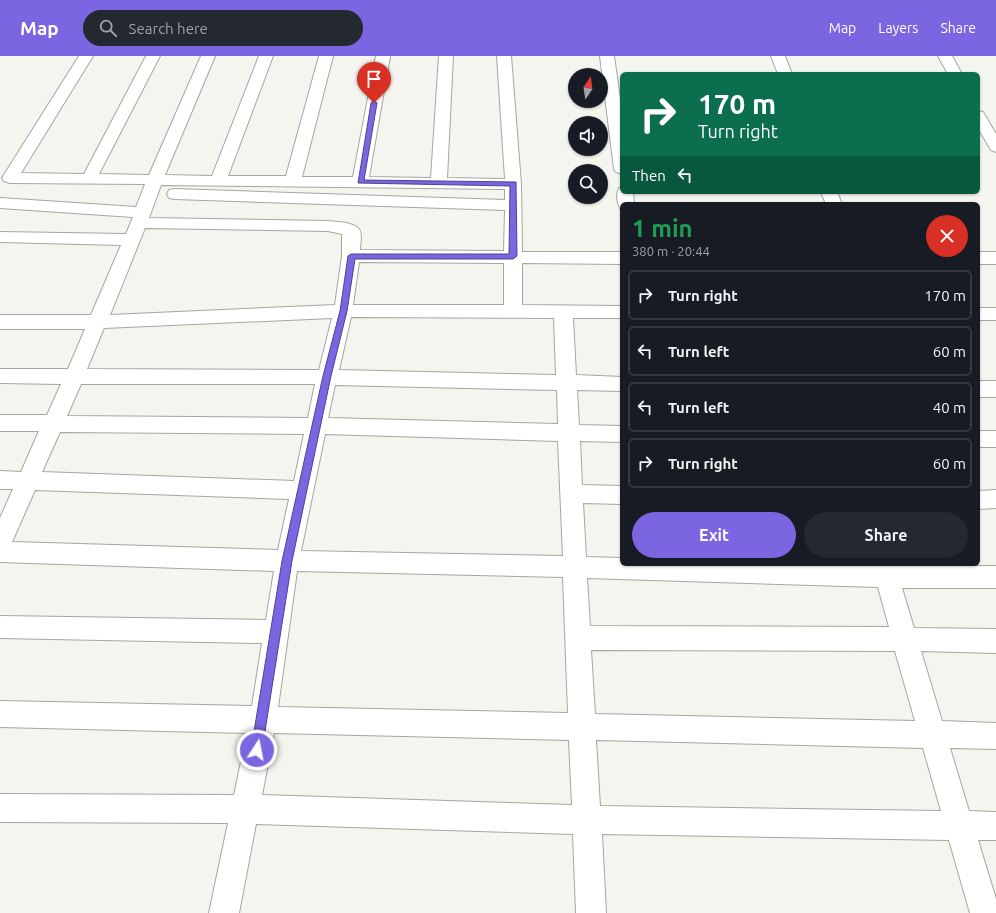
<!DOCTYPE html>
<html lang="en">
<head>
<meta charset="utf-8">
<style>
  :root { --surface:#171b24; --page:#242831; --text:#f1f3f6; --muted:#9ea1a6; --line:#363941; --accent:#7b65e0 }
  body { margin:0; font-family:Ubuntu,sans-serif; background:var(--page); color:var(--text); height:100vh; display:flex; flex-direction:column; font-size:15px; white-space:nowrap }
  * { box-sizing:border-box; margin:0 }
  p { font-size:13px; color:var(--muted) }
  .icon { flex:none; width:22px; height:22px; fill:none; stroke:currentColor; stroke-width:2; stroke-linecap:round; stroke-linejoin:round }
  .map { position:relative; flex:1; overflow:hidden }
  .side { position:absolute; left:620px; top:146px; width:360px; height:364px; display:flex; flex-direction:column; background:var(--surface); border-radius:6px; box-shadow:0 1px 3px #0004 }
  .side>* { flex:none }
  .guide { position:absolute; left:620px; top:16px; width:360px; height:122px; border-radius:6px; box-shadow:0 1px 3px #0004; background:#0b6e4f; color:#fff; overflow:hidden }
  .needle { width:26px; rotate:13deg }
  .buttons { position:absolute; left:568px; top:12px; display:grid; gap:8px }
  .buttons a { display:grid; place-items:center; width:40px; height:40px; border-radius:50%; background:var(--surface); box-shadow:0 1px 3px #0004; font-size:20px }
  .pin { position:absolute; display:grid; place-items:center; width:34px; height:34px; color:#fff; margin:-41px -17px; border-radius:50% 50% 50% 0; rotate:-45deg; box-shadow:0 0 4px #0007 }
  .pin .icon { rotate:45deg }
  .me { position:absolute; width:44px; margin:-22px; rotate:11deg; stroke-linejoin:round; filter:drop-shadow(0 0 3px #0008) }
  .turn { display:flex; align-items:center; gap:14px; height:84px; padding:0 12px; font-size:18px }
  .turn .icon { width:52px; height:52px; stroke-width:2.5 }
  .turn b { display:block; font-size:28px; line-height:34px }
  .then { display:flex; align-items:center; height:38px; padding:0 12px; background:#0003; gap:8px; font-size:15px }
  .round { display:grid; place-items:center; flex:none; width:42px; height:42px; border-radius:21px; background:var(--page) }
  .overview { display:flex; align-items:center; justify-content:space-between; height:68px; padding:0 12px }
  h1 { font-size:24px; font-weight:700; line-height:30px; color:#1e9e55 }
  .action { display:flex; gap:8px; margin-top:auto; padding:8px 12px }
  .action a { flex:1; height:46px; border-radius:24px; background:var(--accent); color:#fff; font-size:16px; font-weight:700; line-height:46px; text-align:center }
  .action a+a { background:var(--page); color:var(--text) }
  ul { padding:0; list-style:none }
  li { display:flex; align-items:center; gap:12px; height:50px; margin:0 8px 6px; padding:0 4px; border:2px solid var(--line); border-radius:6px }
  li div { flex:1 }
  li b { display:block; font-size:15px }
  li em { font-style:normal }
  header { display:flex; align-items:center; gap:24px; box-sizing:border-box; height:56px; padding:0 20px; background:var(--accent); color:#fff }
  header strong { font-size:19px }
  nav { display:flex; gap:22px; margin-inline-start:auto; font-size:14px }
  .search { width:280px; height:36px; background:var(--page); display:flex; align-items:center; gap:10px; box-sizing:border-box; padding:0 14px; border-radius:22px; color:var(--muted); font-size:15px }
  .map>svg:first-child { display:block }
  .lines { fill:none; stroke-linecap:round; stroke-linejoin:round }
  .street-casing { stroke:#a6a6a0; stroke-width:2 }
  .secondary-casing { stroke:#a6a6a0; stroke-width:2 }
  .street { fill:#fff; fill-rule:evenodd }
  .secondary { fill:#fff; fill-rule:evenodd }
  .route { fill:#7b65e0; stroke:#504292 }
</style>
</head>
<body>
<header>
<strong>Map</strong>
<div class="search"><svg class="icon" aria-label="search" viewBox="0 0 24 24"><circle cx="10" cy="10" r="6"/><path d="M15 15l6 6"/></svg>Search here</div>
<nav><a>Map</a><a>Layers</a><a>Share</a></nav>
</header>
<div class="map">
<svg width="996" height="857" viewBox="0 0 996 857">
  <rect width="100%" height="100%" fill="#f4f5ee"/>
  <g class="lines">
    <g class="street-casing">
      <g id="street">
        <path d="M79 0H93L21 117 84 118 146 0H160L99 118 149 119 201 0H215L165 119 212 120 259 0H273L228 120H286L319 0H333L302 121H353L376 0H390L369 121 431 122 439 0H453L447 122 505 123 497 0H511L521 128 522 196H622V208L522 207V249L622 250V262H573L576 319 622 321V335L577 334 579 369 622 370V386L580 385 582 429 622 430V448L583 447 586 501 622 502V508H809L871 510 872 508H894L895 510H996V532H902L914 572 996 573V597L921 595 942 665 996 667V693L950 692 969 755 996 756V784H978L996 843V857H970L949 784 602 778 606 857H576L573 778 256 768 239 857H209L228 767 0 766V738L234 739 247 677 0 671V645L252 650 262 587 0 582V560L266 564 274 515 0 506V462L13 433H0V415L21 416 39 375H0V359H47L61 328 0 327V313H68L85 273H0V259H91L121 189 0 186V176L126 178 133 161 0 152V142L136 151 145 128 10 127 4 125 2 122ZM161 129 505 133V144L175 133 169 134 167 138 169 142 175 143 505 154 504 195 360 194C360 189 362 180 360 175 357 166 336 166 328 165L149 162ZM145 172 328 175 342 178V200L335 249 110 259ZM359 206 504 207V249H353ZM351 261 554 262 556 319 339 314ZM332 262 319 314 87 313 104 272ZM81 328H315L308 362 67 360ZM335 329 557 334 558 368 328 362ZM60 376 304 378 294 425 42 416ZM325 378 558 385 563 500 301 495ZM35 434 289 443 278 494 12 486ZM297 515 563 521 568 657 278 651ZM587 522 878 531 889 571 590 570ZM591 594 895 595 915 665 595 658ZM274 677 569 684 572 749 262 739ZM596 684 923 692 941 755 600 750Z"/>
        <path d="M600 0H614L622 57V118L616 116 614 113Z"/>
        <path d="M771 0H785L792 18H778Z"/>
        <path d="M619 132H622V136H633L634 148H622V152H620C617 146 616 138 619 132Z"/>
        <path d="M821 136H837L842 148H826Z"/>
        <rect x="978" y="196" width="18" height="12"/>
        <rect x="978" y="252" width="18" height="12"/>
        <rect x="978" y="325" width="18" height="16"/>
        <rect x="978" y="375" width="18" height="16"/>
        <path d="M996 434V452L978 453V435Z"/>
      </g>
    </g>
    <g class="secondary-casing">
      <g id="secondary">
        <path d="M938 0H952L962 18H948Z"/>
        <path d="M978 55 983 56 996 78V96L991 94 978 72Z"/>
      </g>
    </g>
    <use href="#street" class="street"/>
    <use href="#secondary" class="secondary"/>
  </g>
  <path class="route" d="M374 45 377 47 364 124 516 126 517 200 513 203H355L347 255 331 320 292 505 262 694 261 698 257 700 253 698 251 694 282 505 323 320 340 255 348 200 351 198H509L510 130 358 127 371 47Z"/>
</svg>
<div class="buttons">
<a><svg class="needle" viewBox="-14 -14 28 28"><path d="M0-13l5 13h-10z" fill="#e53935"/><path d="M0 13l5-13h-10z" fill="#9ea1a6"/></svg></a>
<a><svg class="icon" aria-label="sound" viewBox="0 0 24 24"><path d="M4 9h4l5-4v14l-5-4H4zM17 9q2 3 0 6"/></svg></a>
<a><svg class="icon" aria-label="search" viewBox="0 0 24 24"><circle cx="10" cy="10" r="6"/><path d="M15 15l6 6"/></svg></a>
</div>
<div class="pin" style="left:374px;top:47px;background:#d93025"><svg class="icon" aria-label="arrive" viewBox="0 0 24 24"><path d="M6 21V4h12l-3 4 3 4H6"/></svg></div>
<svg class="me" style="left:257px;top:694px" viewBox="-20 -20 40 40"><circle r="17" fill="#7b65e0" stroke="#fff" stroke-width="3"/><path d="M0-11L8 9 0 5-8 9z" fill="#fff"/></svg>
<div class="guide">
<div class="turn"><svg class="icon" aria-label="right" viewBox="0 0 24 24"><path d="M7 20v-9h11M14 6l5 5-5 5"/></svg><div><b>170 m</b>Turn right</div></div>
<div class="then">Then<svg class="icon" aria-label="left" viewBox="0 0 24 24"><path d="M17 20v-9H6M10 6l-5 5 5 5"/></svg></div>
</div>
<section class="side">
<div class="overview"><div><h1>1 min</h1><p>380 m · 20:44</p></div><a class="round" style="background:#d93025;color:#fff"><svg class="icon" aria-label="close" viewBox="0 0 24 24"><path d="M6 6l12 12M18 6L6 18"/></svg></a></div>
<ul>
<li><svg class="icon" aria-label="right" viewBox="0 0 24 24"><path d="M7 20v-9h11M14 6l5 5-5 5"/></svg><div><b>Turn right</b></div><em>170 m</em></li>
<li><svg class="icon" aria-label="left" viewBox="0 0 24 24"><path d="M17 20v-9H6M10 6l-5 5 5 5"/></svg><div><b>Turn left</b></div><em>60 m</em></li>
<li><svg class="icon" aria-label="left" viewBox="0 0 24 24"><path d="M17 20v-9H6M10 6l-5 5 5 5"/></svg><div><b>Turn left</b></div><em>40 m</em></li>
<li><svg class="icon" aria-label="right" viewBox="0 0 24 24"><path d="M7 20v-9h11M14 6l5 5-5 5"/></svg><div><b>Turn right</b></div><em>60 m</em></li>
</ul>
<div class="action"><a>Exit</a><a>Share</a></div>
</section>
</div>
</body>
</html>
